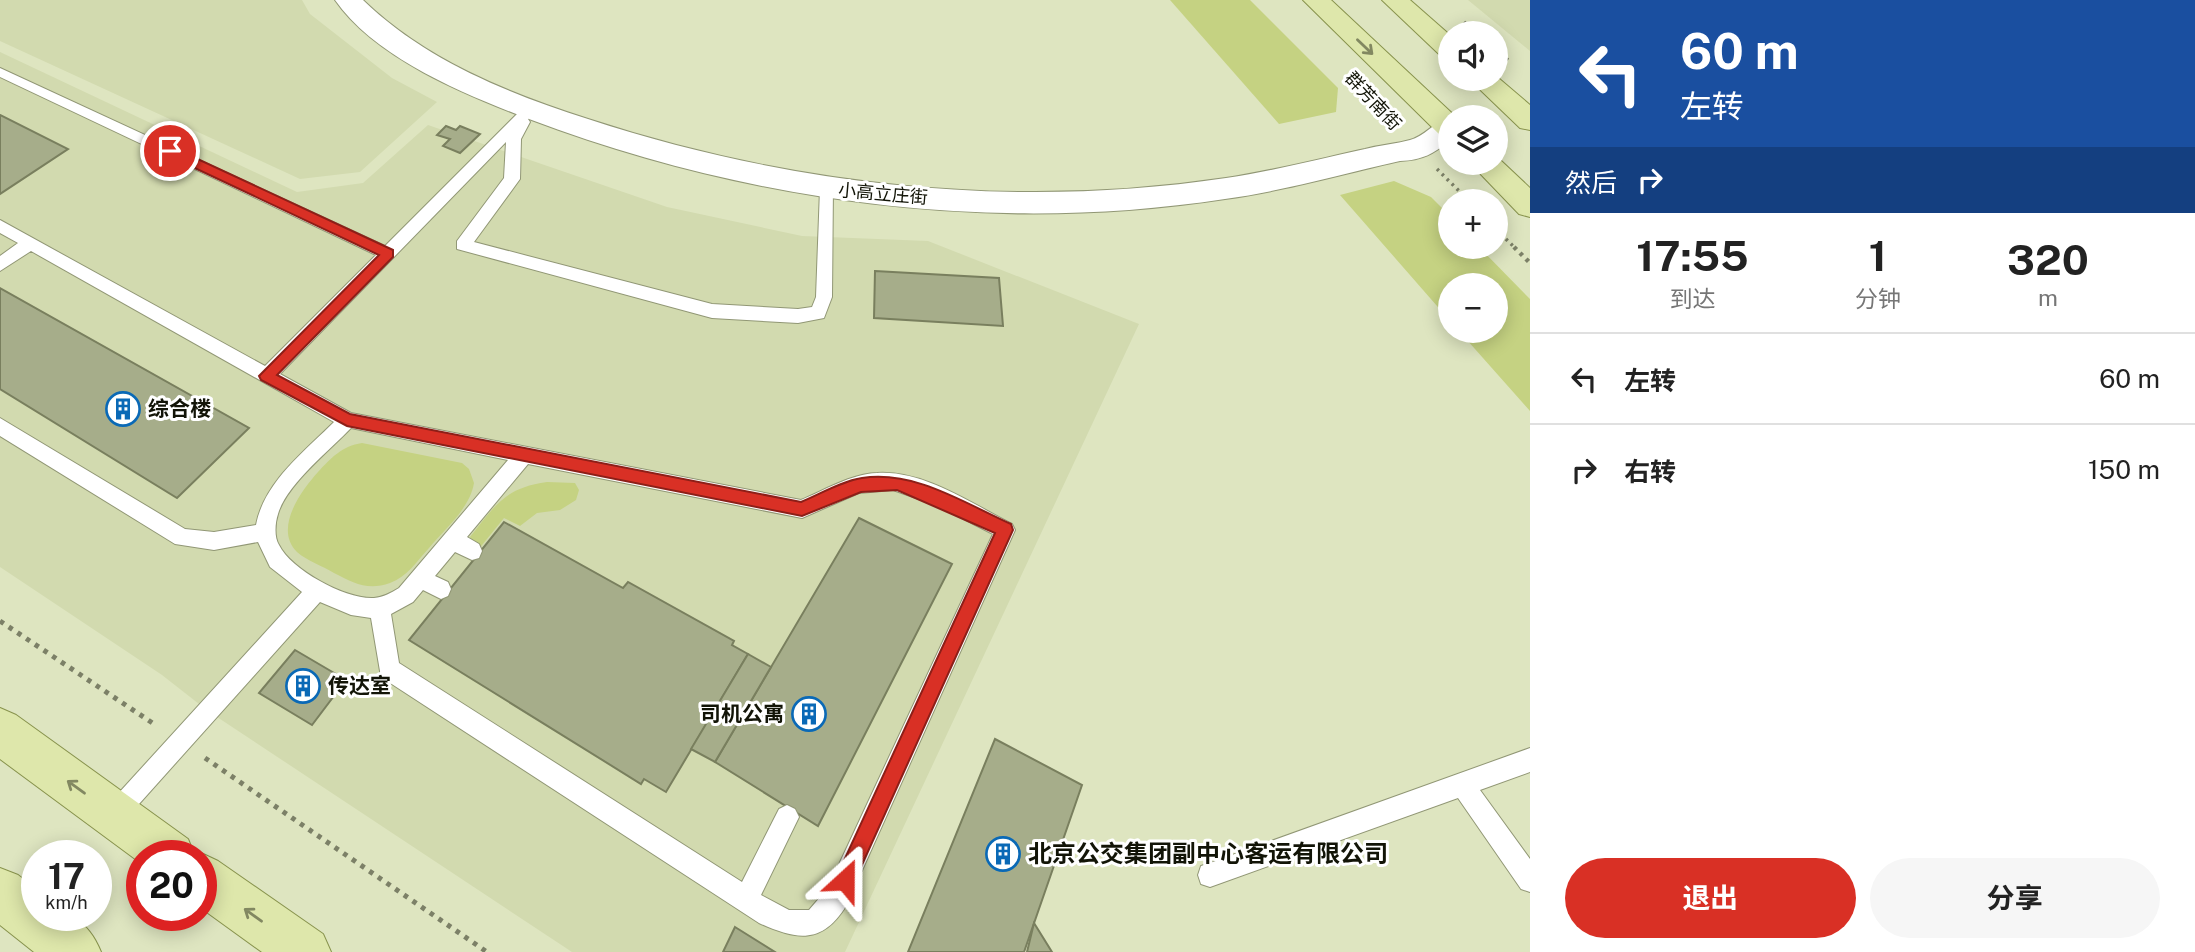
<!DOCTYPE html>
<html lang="zh">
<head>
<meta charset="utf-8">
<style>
  :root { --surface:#fff; --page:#f6f6f6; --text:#222; --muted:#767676; --line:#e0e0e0; --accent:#d93025 }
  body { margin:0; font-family:"Public Sans","Noto Sans SC",sans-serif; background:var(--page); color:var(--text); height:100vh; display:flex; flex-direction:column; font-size:26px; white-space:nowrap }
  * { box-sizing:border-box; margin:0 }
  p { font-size:23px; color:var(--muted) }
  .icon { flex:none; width:38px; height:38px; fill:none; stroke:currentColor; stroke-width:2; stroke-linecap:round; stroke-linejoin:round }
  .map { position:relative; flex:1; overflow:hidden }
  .sheet { display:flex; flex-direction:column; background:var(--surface); width:665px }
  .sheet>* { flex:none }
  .banner { background:#1a4fa0; color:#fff; overflow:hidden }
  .tools { position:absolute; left:1438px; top:21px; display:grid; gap:14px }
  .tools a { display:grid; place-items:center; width:70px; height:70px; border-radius:50%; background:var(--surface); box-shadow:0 4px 18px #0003; font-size:35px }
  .speed { position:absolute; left:21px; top:840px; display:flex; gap:14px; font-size:35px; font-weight:700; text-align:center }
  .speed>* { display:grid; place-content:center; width:91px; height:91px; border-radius:50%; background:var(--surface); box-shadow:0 4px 18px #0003; line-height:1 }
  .speed small { font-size:18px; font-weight:400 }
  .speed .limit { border:10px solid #d22; background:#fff; color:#111 }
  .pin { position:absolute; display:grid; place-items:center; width:60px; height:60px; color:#fff; margin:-30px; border:4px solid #fff; border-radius:50%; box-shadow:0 2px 7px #0007 }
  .me { position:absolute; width:77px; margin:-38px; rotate:24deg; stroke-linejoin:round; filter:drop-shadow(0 0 5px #0008) }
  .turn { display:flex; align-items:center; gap:24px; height:147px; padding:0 35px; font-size:32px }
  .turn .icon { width:91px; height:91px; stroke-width:2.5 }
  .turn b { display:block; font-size:49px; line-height:60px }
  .then { display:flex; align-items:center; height:66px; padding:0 35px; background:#0003; gap:14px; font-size:26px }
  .eta { display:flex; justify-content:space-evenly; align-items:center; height:119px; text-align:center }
  .eta b { font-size:42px; font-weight:700; line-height:49px }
  .cta { display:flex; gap:14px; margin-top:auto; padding:14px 35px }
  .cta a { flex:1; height:80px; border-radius:42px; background:var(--accent); color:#fff; font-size:28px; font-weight:700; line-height:80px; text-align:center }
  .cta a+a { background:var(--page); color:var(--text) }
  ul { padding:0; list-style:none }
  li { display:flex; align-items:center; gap:21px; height:91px; padding:0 35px; border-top:2px solid var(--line) }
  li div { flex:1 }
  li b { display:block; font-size:26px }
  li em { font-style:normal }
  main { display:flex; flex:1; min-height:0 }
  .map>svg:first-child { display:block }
  .built { fill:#d2daaf }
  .green { fill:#c5d282 }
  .building { fill:#a6ad8a; stroke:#797f5e; stroke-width:2 }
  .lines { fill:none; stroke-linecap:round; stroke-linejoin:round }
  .service-casing { stroke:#919775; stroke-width:2 }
  .tertiary-casing { stroke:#919775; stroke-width:2 }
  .primary-casing { stroke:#88934d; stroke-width:2 }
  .path-far2 { stroke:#7c8067; stroke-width:3.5; stroke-dasharray:2.5 4.5; stroke-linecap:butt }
  .path-far1 { stroke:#7c8067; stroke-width:4.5; stroke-dasharray:3.5 5; stroke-linecap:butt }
  .path { stroke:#7c8067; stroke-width:5; stroke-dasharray:4.5 6; stroke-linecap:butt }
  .service { fill:#fff; fill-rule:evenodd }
  .tertiary { fill:#fff; fill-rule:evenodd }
  .primary { fill:#dee7ab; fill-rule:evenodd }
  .oneway { stroke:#828861 }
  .route { fill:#d93025; stroke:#8d1f18; stroke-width:2 }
  .labels { text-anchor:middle; stroke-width:6; stroke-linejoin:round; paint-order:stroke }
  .far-street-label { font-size:18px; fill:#121407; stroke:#fff }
  .poi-label { font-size:21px; font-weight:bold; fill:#121407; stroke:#fff; text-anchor:start }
  .near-poi-label { font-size:24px; font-weight:bold; fill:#121407; stroke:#fff; text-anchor:start }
</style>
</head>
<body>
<main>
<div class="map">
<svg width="1530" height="952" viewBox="0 0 1530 952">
  <rect width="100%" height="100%" fill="#dee5c0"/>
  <g class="built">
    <path d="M0 0H302L310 14 392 78 437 102 360 172 300 179 0 41Z"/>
    <path d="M1468 0H1530V51Z"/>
    <path d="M0 52 297 192 363 183 428 125 667 207 802 236 928 241 1139 324 845 952H572L208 711 162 675 0 567Z"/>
  </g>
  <g class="green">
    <path d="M1170 0H1250L1338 88 1336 112 1279 124Z"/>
    <path d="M1394 181 1431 197 1451 217V247H1479L1530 299V411L1459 331H1496V285H1451V322L1340 195Z"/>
    <path d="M362 443 462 463 469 469 474 483C470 508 445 529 429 548 417 561 407 577 390 583 368 591 353 583 334 573 323 566 307 561 297 552 273 528 302 490 318 472 331 458 342 446 362 443Z"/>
    <path d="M547 482 575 483 579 490 576 500 560 510 537 513 520 526 504 518 478 550 470 537C496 505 504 488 547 482Z"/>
  </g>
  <g class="building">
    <path d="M0 115 68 149 0 194Z"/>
    <path d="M446 126 456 130 460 126 480 134 460 153 443 146 450 139 437 135Z"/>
    <path d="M875 271 999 278 1003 326 874 318Z"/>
    <path d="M0 288 249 428 177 498 0 389Z"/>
    <path d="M859 518 952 564 818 826 715 762Z"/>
    <path d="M504 522 623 588 628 582 734 641 732 645 748 654 666 792 644 779 641 784 409 640Z"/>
    <path d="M295 650 346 680 312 725 259 693Z"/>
    <path d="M748 654 771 667 715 762 691 749Z"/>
    <path d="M995 739 1082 785 1024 952H908Z"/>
    <path d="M1034 923 1052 952H1027Z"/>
    <path d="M735 927 775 952H723Z"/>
  </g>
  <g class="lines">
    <g class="service-casing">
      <g id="service">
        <path d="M0 68 385 246 525 106H535L537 109 528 119 530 122 521 139 520 179 474 242 712 304 798 309 812 307 816 297 820 189 823 185H833L832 297 824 318 798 323 712 318 457 249V241L504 178 506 142 280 374 351 413 801 500C825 490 851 474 877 473 924 470 972 504 1012 524L1015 530 846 906C822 945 796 940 759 923L381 677 371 618 351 615 320 602 122 823 114 827 106 823 102 815 106 807 302 592 270 567 258 542 214 550 175 544 0 436V418L185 529 214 532 256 525C264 482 305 451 334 422L31 251 0 271V256L18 243 0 233V220L265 366 376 255 0 77ZM351 428 508 460 399 588C391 593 384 597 374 598 347 600 291 570 279 545 274 537 275 523 278 514 286 485 330 450 351 428ZM528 464 802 518 859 493 893 490 936 505 993 534 828 888 809 910H789L761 895 799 817 795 809 787 805 779 809 742 882 399 663 391 614 413 602 423 590 441 599 448 596 451 589 448 582 435 576 455 552 472 560 479 558 482 551 479 544 467 537Z"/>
        <path d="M1530 748V772L1480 790 1530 859V892L1521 889 1458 798 1210 887 1201 884 1198 875 1201 866 1210 863Z"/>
      </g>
    </g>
    <g class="tertiary-casing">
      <path id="tertiary" d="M335 0H363C425 60 507 93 588 119 792 186 1013 210 1226 178 1273 171 1319 159 1365 149 1380 145 1396 144 1410 140 1424 137 1434 122 1449 117L1451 140C1433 154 1423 160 1400 161 1342 174 1284 191 1225 199 991 235 749 202 529 119 466 95 375 58 335 0Z"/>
    </g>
    <g class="primary-casing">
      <g id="primary">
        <path d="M1303 0H1331L1456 117H1451V139L1441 136Z"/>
        <path d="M1382 0H1410L1451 36V58L1441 56Z"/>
        <path d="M1496 76 1530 105V130L1520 128 1469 79H1496Z"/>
        <path d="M1496 156 1530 188V217L1519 214 1470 163H1496Z"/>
        <path d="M0 708 16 715 188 839 195 856H142V864L0 759Z"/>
        <path d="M201 853 218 861 323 934 331 952H262L201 908V856H195Z"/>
        <path d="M0 868 18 875 37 890V915C71 915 87 918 101 952H34L0 925Z"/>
      </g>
    </g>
    <g class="path-far2">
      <path d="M1464 22 1477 33"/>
      <path d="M1496 50 1508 60"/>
      <path d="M1354 80 1395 125"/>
      <path d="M1437 169 1469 201"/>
      <path d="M1496 229 1516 249"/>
    </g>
    <path class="path-far1" d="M1514 247 1530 263"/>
    <g class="path">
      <path d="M0 621 157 726"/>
      <path d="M205 758 487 952"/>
    </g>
    <use href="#service" class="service"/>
    <use href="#tertiary" class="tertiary"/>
    <use href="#primary" class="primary"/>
  </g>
  <defs><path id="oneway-shaft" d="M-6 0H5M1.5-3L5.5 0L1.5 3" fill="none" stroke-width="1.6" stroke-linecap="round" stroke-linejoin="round" transform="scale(1.75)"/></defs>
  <g class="oneway">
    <use href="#oneway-shaft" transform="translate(1365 47) rotate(44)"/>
    <use href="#oneway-shaft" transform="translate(76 787) rotate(-144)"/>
    <use href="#oneway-shaft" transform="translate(253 915) rotate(-144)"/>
  </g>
  <path class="route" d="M165 148H174L393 250V257L277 375 350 414 801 502C820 494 842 481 862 478 915 470 964 503 1011 524L1013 530 852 887 845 890 838 887 835 880 995 533 897 490 861 492 802 516 347 426 261 380 259 376 379 255 165 154Z"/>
  <defs>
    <g id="building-ring" transform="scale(1.75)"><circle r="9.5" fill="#fff" stroke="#0a69b6" stroke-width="1.5"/><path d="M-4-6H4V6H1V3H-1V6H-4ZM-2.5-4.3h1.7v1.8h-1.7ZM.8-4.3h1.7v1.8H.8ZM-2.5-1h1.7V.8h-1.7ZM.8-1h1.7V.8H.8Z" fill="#0a69b6"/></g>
  </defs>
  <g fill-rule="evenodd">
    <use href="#building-ring" x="123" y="409"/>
    <use href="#building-ring" x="303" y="686"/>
    <use href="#building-ring" x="809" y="714"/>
    <use href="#building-ring" x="1003" y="854"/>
  </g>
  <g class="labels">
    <g class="far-street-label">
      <text transform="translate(1373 101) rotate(47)" y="6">群芳南街</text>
      <text transform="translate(883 194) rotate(5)" y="6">小高立庄街</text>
    </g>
    <g class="poi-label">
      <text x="148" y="416">综合楼</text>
      <text x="328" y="693">传达室</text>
      <text x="784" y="721" text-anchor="end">司机公寓</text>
    </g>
    <g class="near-poi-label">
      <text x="1028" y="862">北京公交集团副中心客运有限公司</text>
    </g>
  </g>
</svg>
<div class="tools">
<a><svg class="icon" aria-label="sound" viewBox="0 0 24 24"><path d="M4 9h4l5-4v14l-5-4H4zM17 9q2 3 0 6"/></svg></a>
<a><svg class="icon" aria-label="layers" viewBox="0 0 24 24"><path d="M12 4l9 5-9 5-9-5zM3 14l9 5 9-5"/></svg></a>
<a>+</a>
<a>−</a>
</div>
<div class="speed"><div>17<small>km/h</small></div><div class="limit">20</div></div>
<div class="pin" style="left:170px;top:151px;background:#d93025"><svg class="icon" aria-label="arrive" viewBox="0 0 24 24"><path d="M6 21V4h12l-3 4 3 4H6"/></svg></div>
<svg class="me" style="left:845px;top:880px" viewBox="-20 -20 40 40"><path d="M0-17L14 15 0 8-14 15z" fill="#d93025" stroke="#fff" stroke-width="4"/></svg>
</div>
<section class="sheet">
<div class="banner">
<div class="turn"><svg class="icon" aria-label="left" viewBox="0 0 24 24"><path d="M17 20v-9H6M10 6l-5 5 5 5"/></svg><div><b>60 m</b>左转</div></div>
<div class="then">然后<svg class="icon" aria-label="right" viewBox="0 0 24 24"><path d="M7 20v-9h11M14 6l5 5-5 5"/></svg></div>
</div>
<div class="eta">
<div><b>17:55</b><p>到达</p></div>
<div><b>1</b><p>分钟</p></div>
<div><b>320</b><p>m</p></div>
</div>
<ul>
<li><svg class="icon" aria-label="left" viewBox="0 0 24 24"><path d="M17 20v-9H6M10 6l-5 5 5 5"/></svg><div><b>左转</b></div><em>60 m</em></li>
<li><svg class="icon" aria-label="right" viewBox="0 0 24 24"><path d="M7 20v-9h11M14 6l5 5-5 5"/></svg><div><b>右转</b></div><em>150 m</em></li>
</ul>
<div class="cta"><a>退出</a><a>分享</a></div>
</section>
</main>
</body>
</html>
